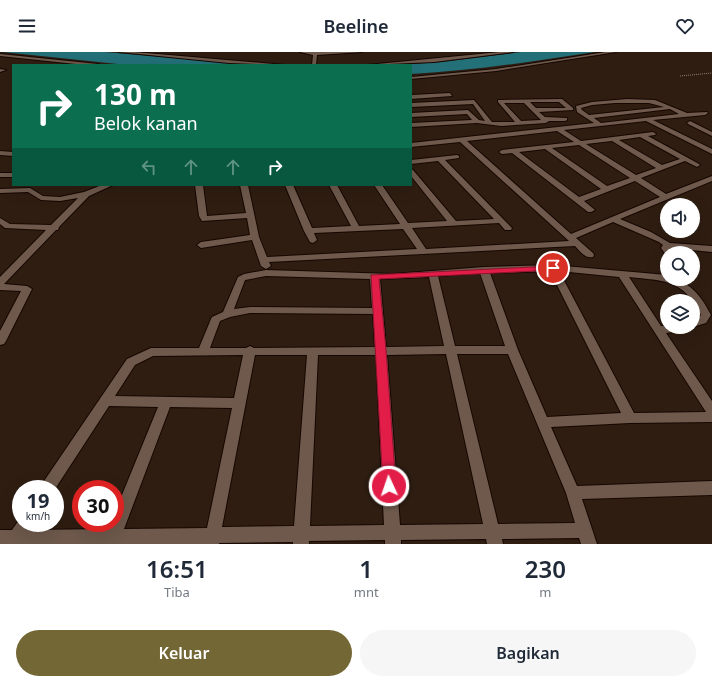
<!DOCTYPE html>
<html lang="id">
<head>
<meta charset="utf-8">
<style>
  :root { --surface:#fff; --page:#f6f6f7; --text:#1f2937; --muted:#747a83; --accent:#736736 }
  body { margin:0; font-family:"Noto Sans",sans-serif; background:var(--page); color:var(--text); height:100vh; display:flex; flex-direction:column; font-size:15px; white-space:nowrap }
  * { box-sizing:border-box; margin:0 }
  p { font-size:13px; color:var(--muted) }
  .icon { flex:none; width:22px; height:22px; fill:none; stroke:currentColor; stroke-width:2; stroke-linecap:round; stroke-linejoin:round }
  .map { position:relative; height:492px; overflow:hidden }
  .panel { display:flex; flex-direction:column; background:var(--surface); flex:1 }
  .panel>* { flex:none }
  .top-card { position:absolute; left:12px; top:12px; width:400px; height:122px; border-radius:0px; box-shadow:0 4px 16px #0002; background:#0b6e4f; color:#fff; overflow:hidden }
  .tools { position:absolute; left:660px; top:146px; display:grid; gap:8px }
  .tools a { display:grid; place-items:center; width:40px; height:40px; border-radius:50%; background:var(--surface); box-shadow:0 4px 16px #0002; font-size:20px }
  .speed { position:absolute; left:12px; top:428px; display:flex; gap:8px; font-size:20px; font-weight:700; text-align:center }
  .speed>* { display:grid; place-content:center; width:52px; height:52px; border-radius:50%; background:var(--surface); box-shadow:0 4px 16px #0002; line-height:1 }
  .speed small { font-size:10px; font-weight:400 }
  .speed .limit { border:6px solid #d22; background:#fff; color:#111 }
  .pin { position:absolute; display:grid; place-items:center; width:34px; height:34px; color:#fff; margin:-17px; border:2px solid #fff; border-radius:50%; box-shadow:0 1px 4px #0007 }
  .me { position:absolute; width:44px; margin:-22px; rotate:357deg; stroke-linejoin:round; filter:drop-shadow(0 0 3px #0008) }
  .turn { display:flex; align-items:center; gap:14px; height:84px; padding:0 16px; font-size:18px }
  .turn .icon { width:52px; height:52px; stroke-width:2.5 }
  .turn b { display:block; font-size:28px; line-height:34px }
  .lanes { display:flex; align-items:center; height:38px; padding:0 16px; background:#0003; justify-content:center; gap:20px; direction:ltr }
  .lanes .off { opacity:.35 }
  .eta { display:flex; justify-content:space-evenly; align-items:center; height:68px; text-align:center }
  .eta b { font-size:24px; font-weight:600; line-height:28px }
  .primary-button { display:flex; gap:8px; margin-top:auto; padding:8px 16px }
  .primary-button a { flex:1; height:46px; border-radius:24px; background:var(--accent); color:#fff; font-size:16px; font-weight:600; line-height:46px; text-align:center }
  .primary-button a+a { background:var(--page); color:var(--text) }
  header { display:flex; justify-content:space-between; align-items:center; height:52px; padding:0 16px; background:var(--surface); font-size:18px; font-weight:600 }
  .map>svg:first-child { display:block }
  .water { fill:#237079 }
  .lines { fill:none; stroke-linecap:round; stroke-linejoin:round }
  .minor-casing { stroke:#160701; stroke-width:2 }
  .path { stroke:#908076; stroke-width:1; stroke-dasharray:1 1; stroke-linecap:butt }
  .minor { fill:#6e594c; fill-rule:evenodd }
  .route { fill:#e11d48; stroke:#92132f }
</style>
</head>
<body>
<header><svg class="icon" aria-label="menu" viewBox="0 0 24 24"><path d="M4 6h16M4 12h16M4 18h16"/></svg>Beeline<svg class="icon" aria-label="heart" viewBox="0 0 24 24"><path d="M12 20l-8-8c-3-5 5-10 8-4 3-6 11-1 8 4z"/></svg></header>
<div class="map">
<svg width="712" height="492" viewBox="0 0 712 492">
  <rect width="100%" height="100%" fill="#2f1d11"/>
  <g class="water">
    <path d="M3 0H105L258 13H127Z"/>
    <path d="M521 0H595C534 9 473 19 411 22V13H398L441 10Z"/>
  </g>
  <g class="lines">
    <g class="minor-casing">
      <g id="minor">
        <path d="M119 0H134L285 13 229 11Z"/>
        <path d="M300 0H362L317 3 316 13H312L313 3Z"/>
        <path d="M500 0H513L434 10 367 13Z"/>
        <path d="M606 0H616L496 19 411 27V25L496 17Z"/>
        <path d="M0 2 98 12 100 13H85L0 4Z"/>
        <path d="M0 17 6 18 0 20Z"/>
        <path d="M450 41 452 44 411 47V43Z"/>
        <path d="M562 47 573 56V58L539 60 545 65 567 66V68L565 69H549L546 71 501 74 477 71 411 75V71L472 68 467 62 411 65V61L468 58 479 68 485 69 473 52 411 55V51L474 48 492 70H515L498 50V48ZM530 50H559L566 56H536ZM504 51H524L541 68 521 69Z"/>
        <path d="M627 47 655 48 687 61 707 60 708 61 705 63 653 68 712 97V102L646 69 564 78 581 89 653 80 656 82 655 83 648 84 699 112 700 113 697 115 685 109 641 126 666 142 712 124V129L620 167 651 180 670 191 712 194V200L670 196 673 201H667L666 203 661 196 663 193 659 190 613 170 576 186 593 201 594 203 593 205C585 207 580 199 575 194L269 210 271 214 266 217 261 214 252 188 201 196 197 193 201 190 250 183 247 166 202 169 199 164 195 133H203L207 164 246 161 240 133H248L259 185 267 205 417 197 403 177 314 181 317 188 313 191 310 190 304 179 285 133H293L312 176 351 174 329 133H337L359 174 400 172 374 133H382L408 171 447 169 411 124V117L413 118 456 169 494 167 438 109 411 112V108L457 103 459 104V106L445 108 512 176 511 178H505L499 171 412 176 426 197 569 189 460 90 411 95V91L594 71 577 60 576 54 592 50ZM615 51H649L664 55 589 63 582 58 581 56 592 53ZM670 57 679 62 601 71 594 66ZM557 79 574 90 502 98 499 100 502 102 512 101 588 160H591L595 158 584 149 635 129 660 145 571 182 467 89ZM640 85 680 107 662 113 619 88ZM612 89 656 116 636 123 586 92ZM579 93 630 126 607 134 552 96ZM545 97 601 137 579 145 519 100Z"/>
        <path d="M690 69 712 80V84L688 72 687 71Z"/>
        <path d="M0 99 13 100V104L0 103Z"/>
        <rect x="0" y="121" width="13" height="4"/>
        <path d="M102 133H113L89 144 59 175 58 178H56L4 232 27 234 32 237 6 289 4 292 0 293V279L21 239 0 238V225L46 178 5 176 0 172V166L10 172 51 173 78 146 60 149 41 148 28 140 0 141V137L30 136 43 144 60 145 84 140Z"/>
        <path d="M553 213 667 223V227C689 227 701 244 711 263L706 271 693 275H691H693V268L698 267 701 263C683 227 665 229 629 225L661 274 686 275 681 279 666 281 712 349V370L630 371 551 375 577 434 712 429V443L582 447 597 492H581L579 486 502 487 503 492H487L486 487 401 488V492H385V488L309 489V492H293V490L219 491V492H0V478H12L21 465V471H33L29 478 108 477 111 471H115V460L158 355 109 354 55 437H40L42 432 127 307 151 296H199L211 267 212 265 223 260 238 225 244 222 266 218 393 222 484 215ZM550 219 621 361 547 365 518 298 490 221ZM559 219 619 225 706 360 634 361ZM480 221 505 294H455L438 224ZM266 224 370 227 372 256 250 255 234 257 245 228ZM429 225 444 294 386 295 380 227ZM250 261 373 262 375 295 254 296 250 294 246 296H210L220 269 230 265ZM446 302 483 472 400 473 387 303ZM457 302H508L566 441 575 471 498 472ZM243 303 234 346 115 344 135 313 153 304ZM255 303H307L294 474 222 475ZM318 303H376L384 473 310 474ZM170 355 232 356 207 476 124 477Z"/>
      </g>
    </g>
    <path class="path" d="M680 24 712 21"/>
    <use href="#minor" class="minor"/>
  </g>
  <path class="route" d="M553 214H556V218L379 227 386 298 396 434 394 439 389 440 385 439 383 434 371 223Z"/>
</svg>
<div class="tools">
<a><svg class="icon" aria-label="sound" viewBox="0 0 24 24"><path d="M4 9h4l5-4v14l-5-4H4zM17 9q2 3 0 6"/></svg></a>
<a><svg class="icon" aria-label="search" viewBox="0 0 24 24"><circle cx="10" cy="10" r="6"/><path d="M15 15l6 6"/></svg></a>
<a><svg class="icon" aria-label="layers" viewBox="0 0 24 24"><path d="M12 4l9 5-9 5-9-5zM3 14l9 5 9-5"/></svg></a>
</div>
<div class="speed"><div>19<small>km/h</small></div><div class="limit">30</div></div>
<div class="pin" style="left:553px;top:216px;background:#d93025"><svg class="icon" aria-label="arrive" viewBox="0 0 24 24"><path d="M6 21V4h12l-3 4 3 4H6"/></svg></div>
<svg class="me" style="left:389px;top:434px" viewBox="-20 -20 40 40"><circle r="17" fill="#e11d48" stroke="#fff" stroke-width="3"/><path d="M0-11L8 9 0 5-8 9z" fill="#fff"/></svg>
<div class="top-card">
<div class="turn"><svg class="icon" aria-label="right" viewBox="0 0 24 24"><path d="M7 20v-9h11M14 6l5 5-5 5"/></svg><div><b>130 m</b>Belok kanan</div></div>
<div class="lanes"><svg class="icon off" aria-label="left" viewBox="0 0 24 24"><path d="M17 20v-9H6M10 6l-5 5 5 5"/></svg><svg class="icon off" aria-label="ahead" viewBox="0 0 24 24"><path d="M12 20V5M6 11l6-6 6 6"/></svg><svg class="icon off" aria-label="ahead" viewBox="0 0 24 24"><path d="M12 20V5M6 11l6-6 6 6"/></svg><svg class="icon" aria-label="right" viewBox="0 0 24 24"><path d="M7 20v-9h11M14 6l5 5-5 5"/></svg></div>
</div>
</div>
<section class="panel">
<div class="eta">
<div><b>16:51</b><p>Tiba</p></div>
<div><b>1</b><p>mnt</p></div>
<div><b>230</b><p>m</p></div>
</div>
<div class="primary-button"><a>Keluar</a><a>Bagikan</a></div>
</section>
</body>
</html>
